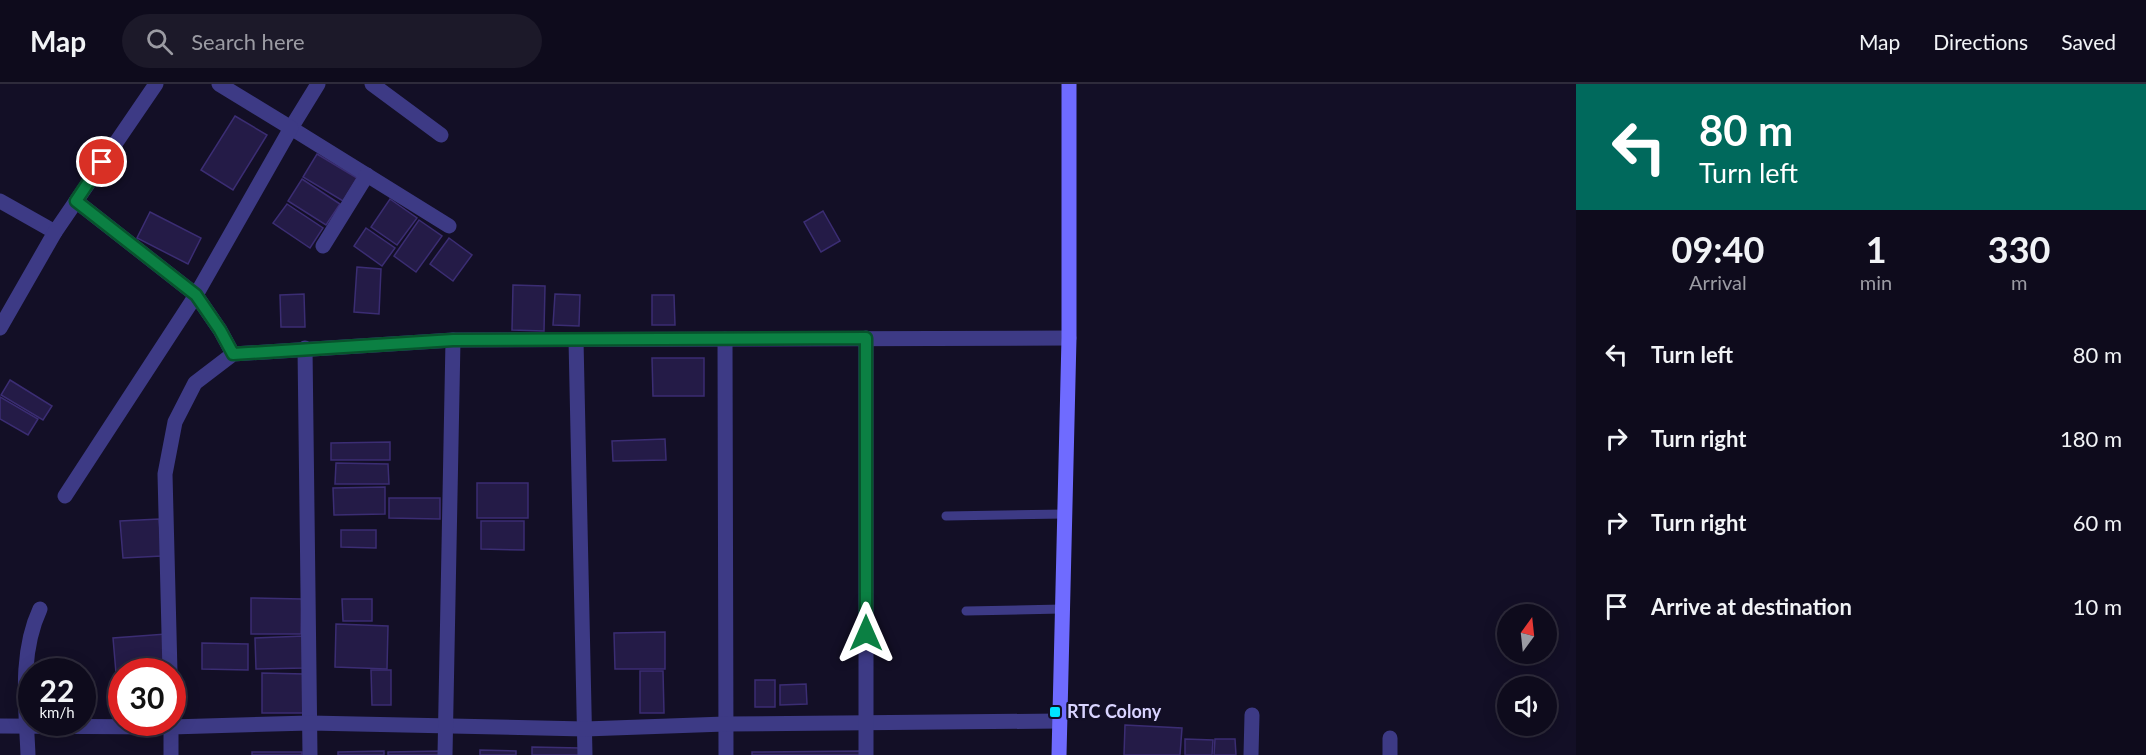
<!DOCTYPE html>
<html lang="en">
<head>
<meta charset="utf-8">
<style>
  :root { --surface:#0e0b1c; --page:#1c1929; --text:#f1f3f6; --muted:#9b9ba3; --line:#2e2b3b }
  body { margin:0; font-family:Lato,sans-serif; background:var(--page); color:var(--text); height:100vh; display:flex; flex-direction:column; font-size:22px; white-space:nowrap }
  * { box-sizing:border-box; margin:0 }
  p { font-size:20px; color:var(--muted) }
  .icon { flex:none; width:33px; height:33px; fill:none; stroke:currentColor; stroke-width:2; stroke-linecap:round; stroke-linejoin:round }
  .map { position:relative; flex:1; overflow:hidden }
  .details { display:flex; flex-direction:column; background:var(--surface); width:570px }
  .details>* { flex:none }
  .top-card { background:#00695c; color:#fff; overflow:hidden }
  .needle { width:39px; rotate:15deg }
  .fabs { position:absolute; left:1497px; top:520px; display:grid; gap:12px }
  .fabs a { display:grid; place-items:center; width:60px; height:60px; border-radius:50%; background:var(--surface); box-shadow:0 3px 15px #0003,0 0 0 2px var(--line); font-size:30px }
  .speed { position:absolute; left:18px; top:574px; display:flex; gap:12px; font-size:30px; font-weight:700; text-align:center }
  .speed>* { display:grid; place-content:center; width:78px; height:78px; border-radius:50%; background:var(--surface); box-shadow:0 3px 15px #0003,0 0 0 2px var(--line); line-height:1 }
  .speed small { font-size:15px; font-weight:400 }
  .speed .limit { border:9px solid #d22; background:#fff; color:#111 }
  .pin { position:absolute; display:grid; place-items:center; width:51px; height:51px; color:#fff; margin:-26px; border:3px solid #fff; border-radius:50%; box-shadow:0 2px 6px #0007 }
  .me { position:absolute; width:66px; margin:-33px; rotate:0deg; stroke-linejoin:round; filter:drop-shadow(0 0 4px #0008) }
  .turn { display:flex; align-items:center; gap:21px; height:126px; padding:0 24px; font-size:27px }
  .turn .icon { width:78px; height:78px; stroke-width:2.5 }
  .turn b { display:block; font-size:42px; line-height:51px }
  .eta { display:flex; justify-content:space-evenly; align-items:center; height:102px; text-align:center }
  .eta b { font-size:36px; font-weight:700; line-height:42px }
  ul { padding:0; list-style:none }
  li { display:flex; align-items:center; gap:18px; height:84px; padding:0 24px }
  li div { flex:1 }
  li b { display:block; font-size:22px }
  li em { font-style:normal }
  header { display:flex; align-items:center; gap:36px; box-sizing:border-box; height:84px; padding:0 30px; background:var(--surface); border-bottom:2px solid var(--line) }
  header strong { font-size:28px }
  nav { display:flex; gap:33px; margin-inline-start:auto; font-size:21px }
  .search { width:420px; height:54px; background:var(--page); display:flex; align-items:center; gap:15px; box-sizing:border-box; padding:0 21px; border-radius:33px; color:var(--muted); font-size:22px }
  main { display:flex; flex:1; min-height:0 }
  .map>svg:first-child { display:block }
  .building { fill:#241b47; stroke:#3b2d73; stroke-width:1.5 }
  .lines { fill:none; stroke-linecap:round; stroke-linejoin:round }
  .lane { stroke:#3d3a85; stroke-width:9 }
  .street { stroke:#3d3a85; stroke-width:15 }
  .secondary { stroke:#6f6bff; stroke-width:15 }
  .route-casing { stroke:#07532c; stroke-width:15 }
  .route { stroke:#0b8043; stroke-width:10 }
  .poi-dot { fill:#00e5ff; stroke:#130f26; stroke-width:2 }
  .labels { text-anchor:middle; stroke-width:4.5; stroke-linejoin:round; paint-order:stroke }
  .poi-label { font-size:18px; font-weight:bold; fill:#d9d4ff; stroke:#130f26; text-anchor:start }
</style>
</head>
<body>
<header>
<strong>Map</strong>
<div class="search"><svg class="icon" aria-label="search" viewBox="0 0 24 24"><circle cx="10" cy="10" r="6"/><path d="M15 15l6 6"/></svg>Search here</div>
<nav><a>Map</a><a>Directions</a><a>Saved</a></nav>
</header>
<main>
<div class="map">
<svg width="1576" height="671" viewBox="0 0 1576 671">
  <rect width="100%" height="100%" fill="#130f26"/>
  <g class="building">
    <path d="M235 32 267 51 233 106 201 86Z"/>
    <path d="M317 70 357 94 343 117 303 93Z"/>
    <path d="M302 95 340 120 326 141 288 117Z"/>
    <path d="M390 115 417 134 397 161 371 143Z"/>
    <path d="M287 120 323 144 310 164 273 139Z"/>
    <path d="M823 127 840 157 821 168 804 138Z"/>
    <path d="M150 128 201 154 188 180 137 154Z"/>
    <path d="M419 136 442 152 416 188 394 172Z"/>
    <path d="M366 144 395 164 382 182 354 162Z"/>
    <path d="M449 154 472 171 453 197 430 180Z"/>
    <path d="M357 183 381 185 379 230 354 228Z"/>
    <path d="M513 201 545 202 544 247 512 246Z"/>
    <path d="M304 210 305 243H281L280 211Z"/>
    <path d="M555 210 580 211 579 242 553 241Z"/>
    <path d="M652 211H674L675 241H652Z"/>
    <path d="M652 274H704V312H653Z"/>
    <path d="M10 296 52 322 43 336 1 311Z"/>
    <path d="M0 313 38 335 28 351 0 335Z"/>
    <path d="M665 355 666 376 613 377 612 357Z"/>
    <path d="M390 358V376H331V359Z"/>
    <path d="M336 379 388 380 389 400H335Z"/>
    <rect x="477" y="399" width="51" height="35"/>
    <path d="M385 403V430L334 431 333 404Z"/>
    <path d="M389 414H440V435L389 434Z"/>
    <path d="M159 435 162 472 123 474 120 437Z"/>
    <path d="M481 437H524V466L481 465Z"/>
    <path d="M341 446H376V464L341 463Z"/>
    <path d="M251 514 302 515 301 550H251Z"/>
    <path d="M342 515H372V537H343Z"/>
    <path d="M336 540 388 542 387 585 335 583Z"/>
    <path d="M665 548V585H615L614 549Z"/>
    <path d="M166 550 169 585 116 589 113 554Z"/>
    <path d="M304 552 305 584 256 585 255 554Z"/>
    <path d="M202 559 248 560V586L202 585Z"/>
    <path d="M371 586H391V621H372Z"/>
    <path d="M640 587H663L664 629H640Z"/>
    <path d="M262 589 304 590V629H262Z"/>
    <rect x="755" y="596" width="20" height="27"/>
    <path d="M806 600 807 620 780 621V601Z"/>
    <path d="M1125 641 1182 644 1180 671H1124Z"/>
    <path d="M1185 655 1213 656 1212 671H1185Z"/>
    <path d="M1215 655H1235L1236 671H1214Z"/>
    <path d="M532 663 581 664V671H532Z"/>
    <path d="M480 666 516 667V671H480Z"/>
    <path d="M384 667V671H338V668Z"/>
    <path d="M441 667V671H388V668Z"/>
    <path d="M860 667V671H752V668Z"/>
    <rect x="252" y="668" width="50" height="3"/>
  </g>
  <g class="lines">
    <g class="lane">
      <path d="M946 432 1065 430"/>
      <path d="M966 527 1062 525"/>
    </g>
    <g class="street">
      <path d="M318 0 291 44 449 142"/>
      <path d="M372 0 441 51"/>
      <path d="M0 117 55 148"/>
      <path d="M76 117 196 211 220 246 233 270"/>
      <path d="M323 162 367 91"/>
      <path d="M0 244 55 148 156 0"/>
      <path d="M725 255 726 671"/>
      <path d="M576 256 585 671"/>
      <path d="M305 264 310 671"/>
      <path d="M65 412 196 211 291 44 219 0"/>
      <path d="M170 588 165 390 175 338 195 299 233 270 453 256 1069 254"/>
      <path d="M171 639V671"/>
      <path d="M0 642 171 643 310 639 585 645 725 640 1059 637"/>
      <path d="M28 671C26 622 19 570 40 525"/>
      <path d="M445 671 453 256"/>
      <path d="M866 671V254"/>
      <path d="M1251 671 1252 631"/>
      <path d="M1390 671V654"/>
    </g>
    <path class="secondary" d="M1059 671 1069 254V0"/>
  </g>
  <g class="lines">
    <g class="route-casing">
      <path id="route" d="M102 78 76 117 196 211 220 246 233 270 453 256 866 254V549"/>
    </g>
    <use href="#route" class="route"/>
  </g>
  <rect class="poi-dot" x="1049" y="622" width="12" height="12" rx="3"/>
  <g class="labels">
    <g class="poi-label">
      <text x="1067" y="634">RTC Colony</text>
    </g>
  </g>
</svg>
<div class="fabs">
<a><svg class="needle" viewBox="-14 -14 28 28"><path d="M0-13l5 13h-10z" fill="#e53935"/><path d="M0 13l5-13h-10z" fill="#9b9ba3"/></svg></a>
<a><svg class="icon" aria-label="sound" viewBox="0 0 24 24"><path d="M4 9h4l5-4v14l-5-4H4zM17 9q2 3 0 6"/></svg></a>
</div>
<div class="speed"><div>22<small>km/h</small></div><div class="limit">30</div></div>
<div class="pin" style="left:102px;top:78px;background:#d93025"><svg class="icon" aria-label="arrive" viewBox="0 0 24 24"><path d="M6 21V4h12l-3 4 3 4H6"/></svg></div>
<svg class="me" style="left:866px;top:549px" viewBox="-20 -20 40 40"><path d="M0-17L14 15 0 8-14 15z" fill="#0b8043" stroke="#fff" stroke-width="4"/></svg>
</div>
<section class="details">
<div class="top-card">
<div class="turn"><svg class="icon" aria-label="left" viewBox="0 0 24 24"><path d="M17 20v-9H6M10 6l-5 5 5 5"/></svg><div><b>80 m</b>Turn left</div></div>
</div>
<div class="eta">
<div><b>09:40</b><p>Arrival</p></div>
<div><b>1</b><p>min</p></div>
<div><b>330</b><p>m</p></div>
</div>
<ul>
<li><svg class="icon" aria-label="left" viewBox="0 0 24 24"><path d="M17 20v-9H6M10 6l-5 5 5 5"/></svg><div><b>Turn left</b></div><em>80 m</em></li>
<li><svg class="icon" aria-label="right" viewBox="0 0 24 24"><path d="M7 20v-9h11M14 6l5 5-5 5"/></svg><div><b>Turn right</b></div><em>180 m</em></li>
<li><svg class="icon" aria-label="right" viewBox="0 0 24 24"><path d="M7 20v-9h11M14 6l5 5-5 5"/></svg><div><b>Turn right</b></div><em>60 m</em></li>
<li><svg class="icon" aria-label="arrive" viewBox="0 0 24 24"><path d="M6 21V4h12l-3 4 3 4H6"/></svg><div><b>Arrive at destination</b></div><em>10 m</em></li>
</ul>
</section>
</main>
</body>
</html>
